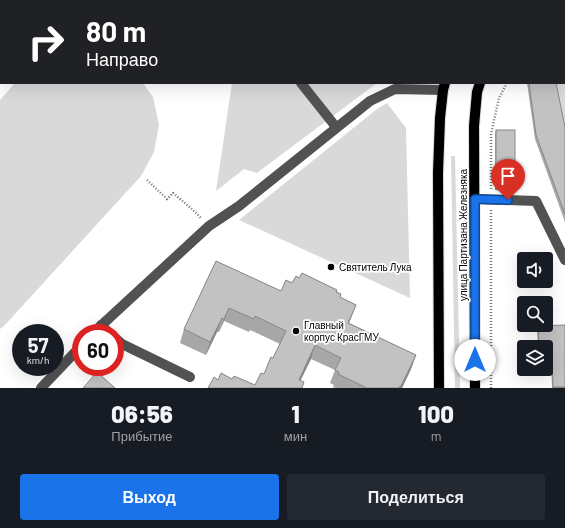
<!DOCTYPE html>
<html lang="ru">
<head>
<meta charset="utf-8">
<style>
  :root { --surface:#171b24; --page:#242831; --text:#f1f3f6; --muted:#9ea1a6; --accent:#1a73e8 }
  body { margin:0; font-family:Barlow,sans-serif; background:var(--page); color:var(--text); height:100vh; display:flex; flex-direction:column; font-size:15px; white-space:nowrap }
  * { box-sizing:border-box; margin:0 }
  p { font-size:13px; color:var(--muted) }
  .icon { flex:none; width:22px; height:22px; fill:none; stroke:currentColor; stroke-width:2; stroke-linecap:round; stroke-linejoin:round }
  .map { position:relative; height:388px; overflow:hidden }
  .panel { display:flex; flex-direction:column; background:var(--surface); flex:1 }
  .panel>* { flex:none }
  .guide { position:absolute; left:0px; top:0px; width:565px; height:84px; box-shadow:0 4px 16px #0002; background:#202124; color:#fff; overflow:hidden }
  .buttons { position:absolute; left:517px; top:252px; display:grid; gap:8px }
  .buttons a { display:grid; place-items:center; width:36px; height:36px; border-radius:4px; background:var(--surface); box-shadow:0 4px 16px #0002; font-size:20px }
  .speed { position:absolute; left:12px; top:324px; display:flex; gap:8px; font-size:20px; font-weight:700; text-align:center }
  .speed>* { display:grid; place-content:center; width:52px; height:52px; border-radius:50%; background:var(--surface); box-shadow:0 4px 16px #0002; line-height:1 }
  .speed small { font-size:10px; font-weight:400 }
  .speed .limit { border:6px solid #d22; background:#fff; color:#111 }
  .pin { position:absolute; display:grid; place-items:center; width:34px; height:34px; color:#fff; margin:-41px -17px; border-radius:50% 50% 50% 0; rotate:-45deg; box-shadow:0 0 4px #0007 }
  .pin .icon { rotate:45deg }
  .me { position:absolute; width:44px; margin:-22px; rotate:0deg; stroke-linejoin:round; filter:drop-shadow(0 0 3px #0008) }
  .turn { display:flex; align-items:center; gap:14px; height:84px; padding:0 20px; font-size:18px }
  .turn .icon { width:52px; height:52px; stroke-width:2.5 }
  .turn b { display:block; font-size:28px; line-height:34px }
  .eta { display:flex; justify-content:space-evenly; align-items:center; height:68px; text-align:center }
  .eta b { font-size:24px; font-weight:800; line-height:28px }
  .cta { display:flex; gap:8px; margin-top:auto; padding:8px 20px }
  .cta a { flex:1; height:46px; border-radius:4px; background:var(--accent); color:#fff; font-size:16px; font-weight:800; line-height:46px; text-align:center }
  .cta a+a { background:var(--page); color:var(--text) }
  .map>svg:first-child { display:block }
  .green { fill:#d9d9d9 }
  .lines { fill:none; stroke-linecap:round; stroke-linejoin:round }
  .major-casing { stroke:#dbdbdb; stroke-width:12 }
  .path { stroke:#747474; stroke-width:2.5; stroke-dasharray:1 2; stroke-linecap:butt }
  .minor { stroke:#525252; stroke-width:10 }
  .major { stroke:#000; stroke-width:10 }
  .wall { fill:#a7a7a7 }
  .shaded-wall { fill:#888 }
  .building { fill:#c2c2c2; stroke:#888 }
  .route-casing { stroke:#114b97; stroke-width:10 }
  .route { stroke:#1a73e8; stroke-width:7 }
  .poi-dot { fill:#000; stroke:#fff; stroke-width:1.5 }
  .labels { text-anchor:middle; stroke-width:3.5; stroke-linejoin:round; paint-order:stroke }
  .street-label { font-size:10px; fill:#000; stroke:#fff }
  .poi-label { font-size:10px; fill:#000; stroke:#fff; text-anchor:start }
</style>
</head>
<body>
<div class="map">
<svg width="565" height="388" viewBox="0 0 565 388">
  <rect width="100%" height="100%" fill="#fff"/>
  <g class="green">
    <path d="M0 0H41L39 1H1V28H0Z"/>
    <path d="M565 35V133L554 83H564V36Z"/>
    <path d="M15 83H143L153 97 159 125 154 152 141 176 4 326 0 329V100Z"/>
    <path d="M232 83H377L257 173 244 169 216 191Z"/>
    <path d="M387 103 406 128 410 298 239 220 377 109Z"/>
    <path d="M451 156H455L460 388H455Z"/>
  </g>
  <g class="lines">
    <g class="major-casing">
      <g id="major">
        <path d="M477 1 478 0"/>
        <path d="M526 1 527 0"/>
        <path d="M439 388 438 173 440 118 443 90 445 83"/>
        <path d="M475 388 474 126 477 92 480 83"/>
      </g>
    </g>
    <g class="path">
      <path d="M47 1 48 0"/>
      <path d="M564 24H565"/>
      <path d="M0 36 1 35"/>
      <path d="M147 180 167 199 173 193 193 210 201 218"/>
      <path d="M491 189V134L499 98 507 83"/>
      <path d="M491 210V388"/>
    </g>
    <g class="minor">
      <path d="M383 1V0"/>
      <path d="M564 5H565"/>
      <path d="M301 83 336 127"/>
      <path d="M475 199 536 201 565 260"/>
      <path d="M101 325 109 333"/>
      <path d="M93 333 209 226 239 206 370 101 395 89 443 90"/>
      <path d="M115 338 122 344 190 377"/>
      <path d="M41 388 81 346"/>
    </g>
    <use href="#major" class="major"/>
  </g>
  <g class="wall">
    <path d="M527 83H556L565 127V222L535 139Z"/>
    <path d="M496 130 515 188 514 191 495 190V133Z"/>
    <path d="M216 261 281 291 286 280 292 283 296 276 299 278 302 273 337 290V292L341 294 340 297 356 305 349 323 416 355 411 369 402 388H335L333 387 334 385 330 383 335 370 311 359 300 380 304 382 302 388H208L214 377 218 380 221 373 232 379 234 376 255 385 261 373 264 374 271 357 273 358 280 344 250 330 249 332 224 321 219 332H217L206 355 180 343 184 329Z"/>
    <path d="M538 326 565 388H552L551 361 546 347H538L537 329Z"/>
  </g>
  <g class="shaded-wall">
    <path d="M496 188H515L514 191 495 190Z"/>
    <path d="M356 305 351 318 343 336 348 323Z"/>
    <path d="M229 308 224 321 219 332 224 319Z"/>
    <path d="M222 318 217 332 206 355 210 342Z"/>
    <path d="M315 345 311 359 297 388 299 380Z"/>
    <path d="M416 355 411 369 402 388H400Z"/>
    <path d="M552 358 551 361 546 362V359Z"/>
    <rect x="553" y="387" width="12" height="1"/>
  </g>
  <g class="building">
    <path d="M529 83H556L565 127V214L536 135Z"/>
    <rect x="496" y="130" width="19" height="58"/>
    <path d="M216 261 281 291 286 280 292 283 296 276 299 278 302 273 337 290 336 292 341 294 340 297 356 305 348 323 416 355 401 386H400L399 388H364L365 387 338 374 339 372 335 370 341 358 315 345 299 380 304 382 302 388H208L214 377 218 380 221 373 232 379 234 376 255 385 261 373 264 374 271 357 273 358 286 331 255 316 254 319 229 308 224 319 222 318 210 342 184 329Z"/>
    <path d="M565 325V387H553L552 358 546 359V347H539L538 326Z"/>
    <path d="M97 372 115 388H83Z"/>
  </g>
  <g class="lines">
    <g class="route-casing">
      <path id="route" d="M475 360V199L508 200"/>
    </g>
    <use href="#route" class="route"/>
  </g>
  <g class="poi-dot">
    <circle cx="331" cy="267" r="4"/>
    <circle cx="296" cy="331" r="4"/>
  </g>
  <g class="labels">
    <g class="street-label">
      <text transform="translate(463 235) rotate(-90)" y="4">улица Партизана Железняка</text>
    </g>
    <g class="poi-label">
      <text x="339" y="271">Святитель Лука</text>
      <text x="304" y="329">Главный<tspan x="304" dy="12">корпус КрасГМУ</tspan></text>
    </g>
  </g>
</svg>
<div class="buttons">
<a><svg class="icon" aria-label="sound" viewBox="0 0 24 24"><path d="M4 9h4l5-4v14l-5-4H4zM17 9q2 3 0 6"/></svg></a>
<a><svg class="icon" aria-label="search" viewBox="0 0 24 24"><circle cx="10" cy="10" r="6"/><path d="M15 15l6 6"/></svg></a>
<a><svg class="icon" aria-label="layers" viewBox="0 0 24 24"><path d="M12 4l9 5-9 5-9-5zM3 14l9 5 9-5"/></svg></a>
</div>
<div class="speed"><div>57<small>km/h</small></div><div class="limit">60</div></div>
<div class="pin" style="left:508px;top:200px;background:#d93025"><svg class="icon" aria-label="arrive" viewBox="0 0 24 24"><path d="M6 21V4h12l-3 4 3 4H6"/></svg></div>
<svg class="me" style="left:475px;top:360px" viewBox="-20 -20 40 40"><circle r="19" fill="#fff"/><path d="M0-13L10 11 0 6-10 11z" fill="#1a73e8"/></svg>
<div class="guide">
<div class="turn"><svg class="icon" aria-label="right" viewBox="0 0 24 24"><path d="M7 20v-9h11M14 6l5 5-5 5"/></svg><div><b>80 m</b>Направо</div></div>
</div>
</div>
<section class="panel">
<div class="eta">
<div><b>06:56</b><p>Прибытие</p></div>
<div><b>1</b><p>мин</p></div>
<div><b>100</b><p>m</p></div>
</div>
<div class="cta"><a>Выход</a><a>Поделиться</a></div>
</section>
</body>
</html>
